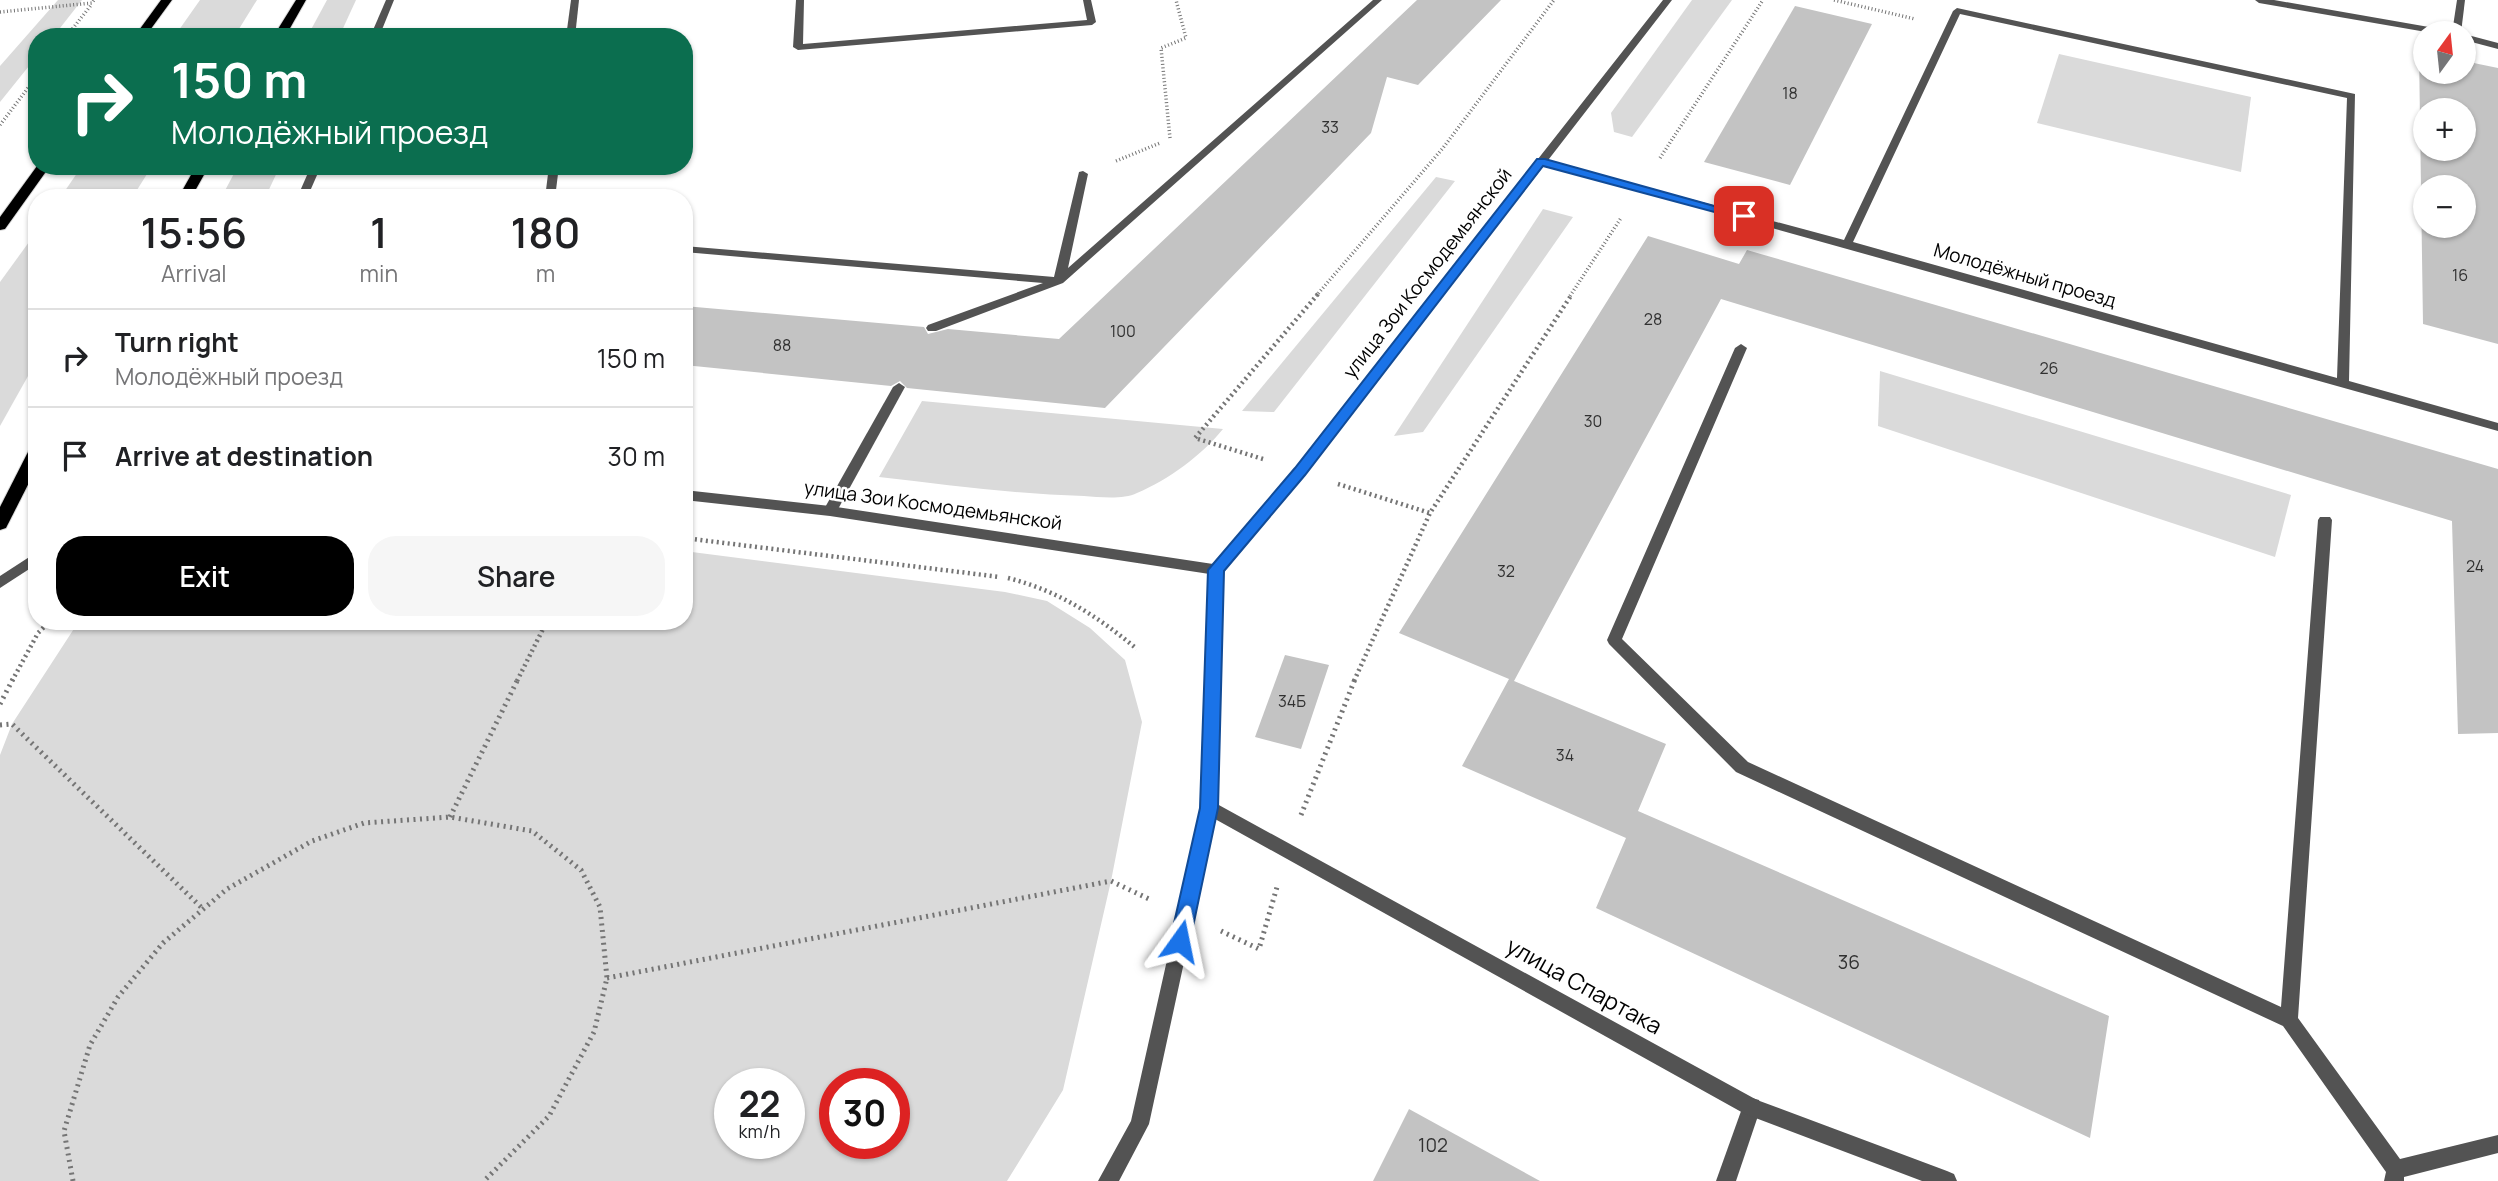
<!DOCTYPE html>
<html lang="en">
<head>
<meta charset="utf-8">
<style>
  :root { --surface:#fff; --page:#f6f6f6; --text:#202124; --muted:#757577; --line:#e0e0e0; --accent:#000 }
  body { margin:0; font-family:Manrope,sans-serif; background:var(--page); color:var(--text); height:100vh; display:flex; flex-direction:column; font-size:26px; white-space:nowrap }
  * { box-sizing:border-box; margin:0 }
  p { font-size:23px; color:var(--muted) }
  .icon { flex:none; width:38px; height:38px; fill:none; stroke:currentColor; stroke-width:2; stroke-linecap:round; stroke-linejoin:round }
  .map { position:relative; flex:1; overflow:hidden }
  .details { position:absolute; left:28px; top:189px; width:665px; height:441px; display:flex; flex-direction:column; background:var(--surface); border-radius:28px; box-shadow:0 2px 5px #0004 }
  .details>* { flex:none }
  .guide { position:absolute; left:28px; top:28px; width:665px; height:147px; border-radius:28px; box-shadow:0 2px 5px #0004; background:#0b6e4f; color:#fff; overflow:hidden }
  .needle { width:46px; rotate:15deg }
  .buttons { position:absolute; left:2413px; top:21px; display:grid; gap:14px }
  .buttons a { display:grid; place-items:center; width:63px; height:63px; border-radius:50%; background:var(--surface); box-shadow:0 2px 5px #0004; font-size:35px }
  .speed { position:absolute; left:714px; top:1068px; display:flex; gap:14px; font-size:35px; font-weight:700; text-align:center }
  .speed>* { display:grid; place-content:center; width:91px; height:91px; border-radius:50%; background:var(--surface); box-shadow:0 2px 5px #0004; line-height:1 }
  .speed small { font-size:18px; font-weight:400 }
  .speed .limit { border:10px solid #d22; background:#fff; color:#111 }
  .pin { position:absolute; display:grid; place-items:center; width:60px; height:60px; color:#fff; margin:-30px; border-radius:14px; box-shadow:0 4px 10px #0006 }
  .me { position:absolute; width:77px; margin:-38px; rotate:12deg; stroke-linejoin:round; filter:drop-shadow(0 0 5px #0008) }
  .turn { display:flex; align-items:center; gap:24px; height:147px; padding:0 28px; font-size:32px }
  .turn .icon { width:91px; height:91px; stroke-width:2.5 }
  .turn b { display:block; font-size:49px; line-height:60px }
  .eta { display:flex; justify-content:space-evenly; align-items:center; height:119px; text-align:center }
  .eta b { font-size:42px; font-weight:600; line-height:49px }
  .button { display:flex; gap:14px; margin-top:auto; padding:14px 28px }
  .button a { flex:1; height:80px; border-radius:28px; background:var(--accent); color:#fff; font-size:28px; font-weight:600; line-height:80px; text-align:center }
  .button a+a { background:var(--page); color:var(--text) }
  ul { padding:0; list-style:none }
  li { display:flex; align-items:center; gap:21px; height:98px; padding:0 28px; border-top:2px solid var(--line) }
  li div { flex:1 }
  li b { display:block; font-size:26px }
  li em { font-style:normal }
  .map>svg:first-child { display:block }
  .green { fill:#dadada; fill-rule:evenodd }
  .building { fill:#c3c3c3; fill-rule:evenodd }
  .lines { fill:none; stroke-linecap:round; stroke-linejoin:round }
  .primary-casing { stroke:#dbdbdb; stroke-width:2 }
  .path-far2 { stroke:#757575; stroke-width:3.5; stroke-dasharray:1 2.5; stroke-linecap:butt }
  .path-far1 { stroke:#757575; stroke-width:4.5; stroke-dasharray:2 3.5; stroke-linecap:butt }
  .path { stroke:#757575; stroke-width:5; stroke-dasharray:2 4.5; stroke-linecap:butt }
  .service { fill:#535353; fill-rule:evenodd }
  .minor { fill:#535353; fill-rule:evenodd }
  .tertiary { fill:#535353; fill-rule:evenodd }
  .primary { fill:#000; fill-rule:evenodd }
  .route { fill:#1a73e8; stroke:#114b97; stroke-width:2 }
  .labels { text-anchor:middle; stroke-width:5; stroke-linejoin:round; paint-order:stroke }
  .number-label { font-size:16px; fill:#313131 }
  .street-label { font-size:19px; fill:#000; stroke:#fff }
  .near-number-label { font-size:19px; fill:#313131 }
  .near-street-label { font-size:23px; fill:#000; stroke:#fff }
</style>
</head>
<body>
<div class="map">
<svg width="2498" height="1181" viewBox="0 0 2498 1181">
  <rect width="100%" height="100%" fill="#fff"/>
  <g class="green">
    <path d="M58 0H82L53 37H37V56L0 102V66Z"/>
    <path d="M200 0H257L234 37H174Z"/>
    <path d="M327 0H356L339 37H307Z"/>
    <path d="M1692 0H1732L1632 137 1614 132 1611 113Z"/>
    <path d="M2059 54 2251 97 2241 172 2037 123Z"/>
    <path d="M82 166H152L132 198H60Z"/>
    <path d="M238 166H280L265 198H221Z"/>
    <path d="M1436 177 1455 181 1274 412 1242 411Z"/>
    <path d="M1543 209 1573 217 1423 432 1394 436Z"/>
    <path d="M37 231V360L0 426V282Z"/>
    <path d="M1880 371 2291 495 2275 557 1878 426Z"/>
    <path d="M922 401 1223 429C1202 455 1168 480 1137 493 1123 500 1099 497 1084 496 1015 494 948 485 879 477Z"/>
    <path d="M684 551 1005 592 1047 601 1090 628 1125 660 1142 722 1111 881 1063 1090 1007 1181H0V755L12 724 79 621H684ZM730 1083H789V1143H730ZM835 1083H894V1143H835Z"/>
  </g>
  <g class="building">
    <path d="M1417 0H1501L1418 85 1387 77 1371 133 1105 408 907 388 900 381 891 386 684 365V306L924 327 928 334 948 329 1059 339Z"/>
    <path d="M1795 6 1872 24 1790 185 1704 162Z"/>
    <path d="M2419 52 2426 53V72H2464V61L2498 68V344L2423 324ZM2426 110H2464V149H2426ZM2426 187H2464V226H2426Z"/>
    <path d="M1648 236 1739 264 1747 250 2498 469V733L2458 734 2452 521 1721 299 1514 681 1666 744 1638 811 2109 1016 2090 1138 1596 908 1626 838 1462 766 1509 679 1399 633Z"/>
    <path d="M1285 655 1329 665 1301 749 1255 737Z"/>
    <path d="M1409 1109 1540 1181H1373Z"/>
  </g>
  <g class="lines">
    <g class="primary-casing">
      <g id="primary">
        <path d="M161 0H172L145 37H134Z"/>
        <path d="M296 0H306L285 37H273Z"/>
        <path d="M37 166H50L5 229 0 230V217Z"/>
        <path d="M196 166H209L191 198H178Z"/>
        <path d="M37 445V467L6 528 0 530V507L29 450Z"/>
      </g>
    </g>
    <g class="path-far2">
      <path d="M1834 0 1915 19"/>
      <path d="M0 12 92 3 94 0"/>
      <path d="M66 37 92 4"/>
      <path d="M0 125 37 76"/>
      <path d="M1170 138 1161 48 1186 38 1176 0"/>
      <path d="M1660 158 1763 0"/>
      <path d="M1116 161 1160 143"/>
      <path d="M1316 296 1443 148 1554 0"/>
      <path d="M1570 296 1621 218"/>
    </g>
    <g class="path-far1">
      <path d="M1263 459 1195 438 1318 294"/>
      <path d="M1338 484 1430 513"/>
      <path d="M684 538 1000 577"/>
      <path d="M1008 578C1059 591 1097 616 1137 649"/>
      <path d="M12 681 38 633 50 621"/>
      <path d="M517 681 547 621"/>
      <path d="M1354 681 1430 513 1572 294"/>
    </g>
    <g class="path">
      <path d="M0 704 13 679"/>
      <path d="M0 725 12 724 202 908"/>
      <path d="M1301 815 1355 679"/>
      <path d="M450 817 518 679"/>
      <path d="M1221 931 1259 949 1277 887"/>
      <path d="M607 978 1111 881 1149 899"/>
      <path d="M73 1181 64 1131 90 1045 118 997 163 943 227 889 312 841 364 823 450 817 532 831 581 870 600 907 607 978 594 1032 549 1116 484 1181"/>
    </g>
    <g class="service">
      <path d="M386 0H394L379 37H370Z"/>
      <path d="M571 0H579L575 37H566Z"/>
      <path d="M796 0H804L803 44 1087 20 1083 0H1091L1096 22 1092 25 798 50 793 47Z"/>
      <path d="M1373 0H1382L1063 283 936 331H928L926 328 928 325 1043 283 684 252V246L1054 277 1079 172 1083 171 1088 174 1068 268Z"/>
      <path d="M2255 0H2274L2446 30 2451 33H2432L2259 3Z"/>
      <path d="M2457 0H2465L2461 33H2452Z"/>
      <path d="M1957 8 2355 94 2349 381 2498 423V431L1536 162 1545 160 1844 240 1953 11ZM1960 14 2347 98 2337 378 1853 242Z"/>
      <path d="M2464 34 2498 43V49L2464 40Z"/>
      <path d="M311 166H321L307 198H297Z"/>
      <path d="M549 166H559L555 198H545Z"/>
      <path d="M1741 344 1747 348 1622 639 1748 762 2281 1007 2318 520 2320 517H2330L2332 520 2298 1018 2400 1159 2498 1135V1153L2404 1177V1181H2384L2386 1172 2283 1026 1736 772 1609 644 1607 640 1735 348Z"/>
      <path d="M899 383 905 387 837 511 835 514H825L823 511 893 387Z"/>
      <path d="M1752 1098 1759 1100 1761 1107 1736 1181H1716L1745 1100Z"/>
    </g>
    <path class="minor" d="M1216 565 1223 570 1217 804 1757 1100 1947 1171 1954 1174 1957 1181H1922L1745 1114 1215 819 1149 1124 1119 1181H1098L1131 1121 1201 808 1209 570Z"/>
    <g class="tertiary">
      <path d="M1663 0H1672L1305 474 1221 574 1216 575 830 516 684 500V490L830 506 1213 564 1295 468Z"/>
      <path d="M37 552V564L0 588V576Z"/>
    </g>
    <use href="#primary" class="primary"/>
  </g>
  <path class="route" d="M1537 159H1545L1750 216 1744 220 1543 166 1305 475 1224 571 1218 808 1190 941 1187 948 1180 950 1173 948 1170 941 1200 808 1208 570 1295 468Z"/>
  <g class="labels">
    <g class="number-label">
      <text x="1790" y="99">18</text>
      <text x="1330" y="133">33</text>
      <text x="2460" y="281">16</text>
      <text x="1653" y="325">28</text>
      <text x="1123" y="337">100</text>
      <text x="782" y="351">88</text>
      <text x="2049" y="374">26</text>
      <text x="1593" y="427">30</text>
      <text x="2475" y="572">24</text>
      <text x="1506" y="577">32</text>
      <text x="1292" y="707">34Б</text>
      <text x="1565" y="761">34</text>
    </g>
    <g class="street-label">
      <text transform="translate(1427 273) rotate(-52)" y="7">улица Зои Космодемьянской</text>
      <text transform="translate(2025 275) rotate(16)" y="7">Молодёжный проезд</text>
      <text transform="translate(933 505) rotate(8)" y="7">улица Зои Космодемьянской</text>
    </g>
    <g class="near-number-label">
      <text x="1849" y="969">36</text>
      <text x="1433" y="1152">102</text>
    </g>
    <g class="near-street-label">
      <text transform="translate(1584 986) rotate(29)" y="8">улица Спартака</text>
    </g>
  </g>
</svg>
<div class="buttons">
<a><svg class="needle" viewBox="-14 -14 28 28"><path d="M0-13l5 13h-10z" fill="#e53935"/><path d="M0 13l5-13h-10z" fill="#757577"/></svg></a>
<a>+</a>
<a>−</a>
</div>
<div class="speed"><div>22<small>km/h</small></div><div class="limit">30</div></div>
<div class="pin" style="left:1744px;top:216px;background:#d93025"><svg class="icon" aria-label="arrive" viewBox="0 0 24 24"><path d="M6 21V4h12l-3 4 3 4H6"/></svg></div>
<svg class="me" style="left:1180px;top:941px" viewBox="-20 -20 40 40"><path d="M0-17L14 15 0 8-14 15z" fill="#1a73e8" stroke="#fff" stroke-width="4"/></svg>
<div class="guide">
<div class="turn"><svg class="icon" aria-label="right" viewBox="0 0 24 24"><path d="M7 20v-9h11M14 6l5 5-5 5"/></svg><div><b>150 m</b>Молодёжный проезд</div></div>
</div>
<section class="details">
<div class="eta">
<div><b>15:56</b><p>Arrival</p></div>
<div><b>1</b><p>min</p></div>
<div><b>180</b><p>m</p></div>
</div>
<ul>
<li><svg class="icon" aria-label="right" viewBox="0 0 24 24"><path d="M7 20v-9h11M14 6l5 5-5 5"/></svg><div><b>Turn right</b><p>Молодёжный проезд</p></div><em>150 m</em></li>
<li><svg class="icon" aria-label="arrive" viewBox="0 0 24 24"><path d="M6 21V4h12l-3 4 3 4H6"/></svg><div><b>Arrive at destination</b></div><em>30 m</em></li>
</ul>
<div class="button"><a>Exit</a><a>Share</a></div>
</section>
</div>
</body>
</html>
